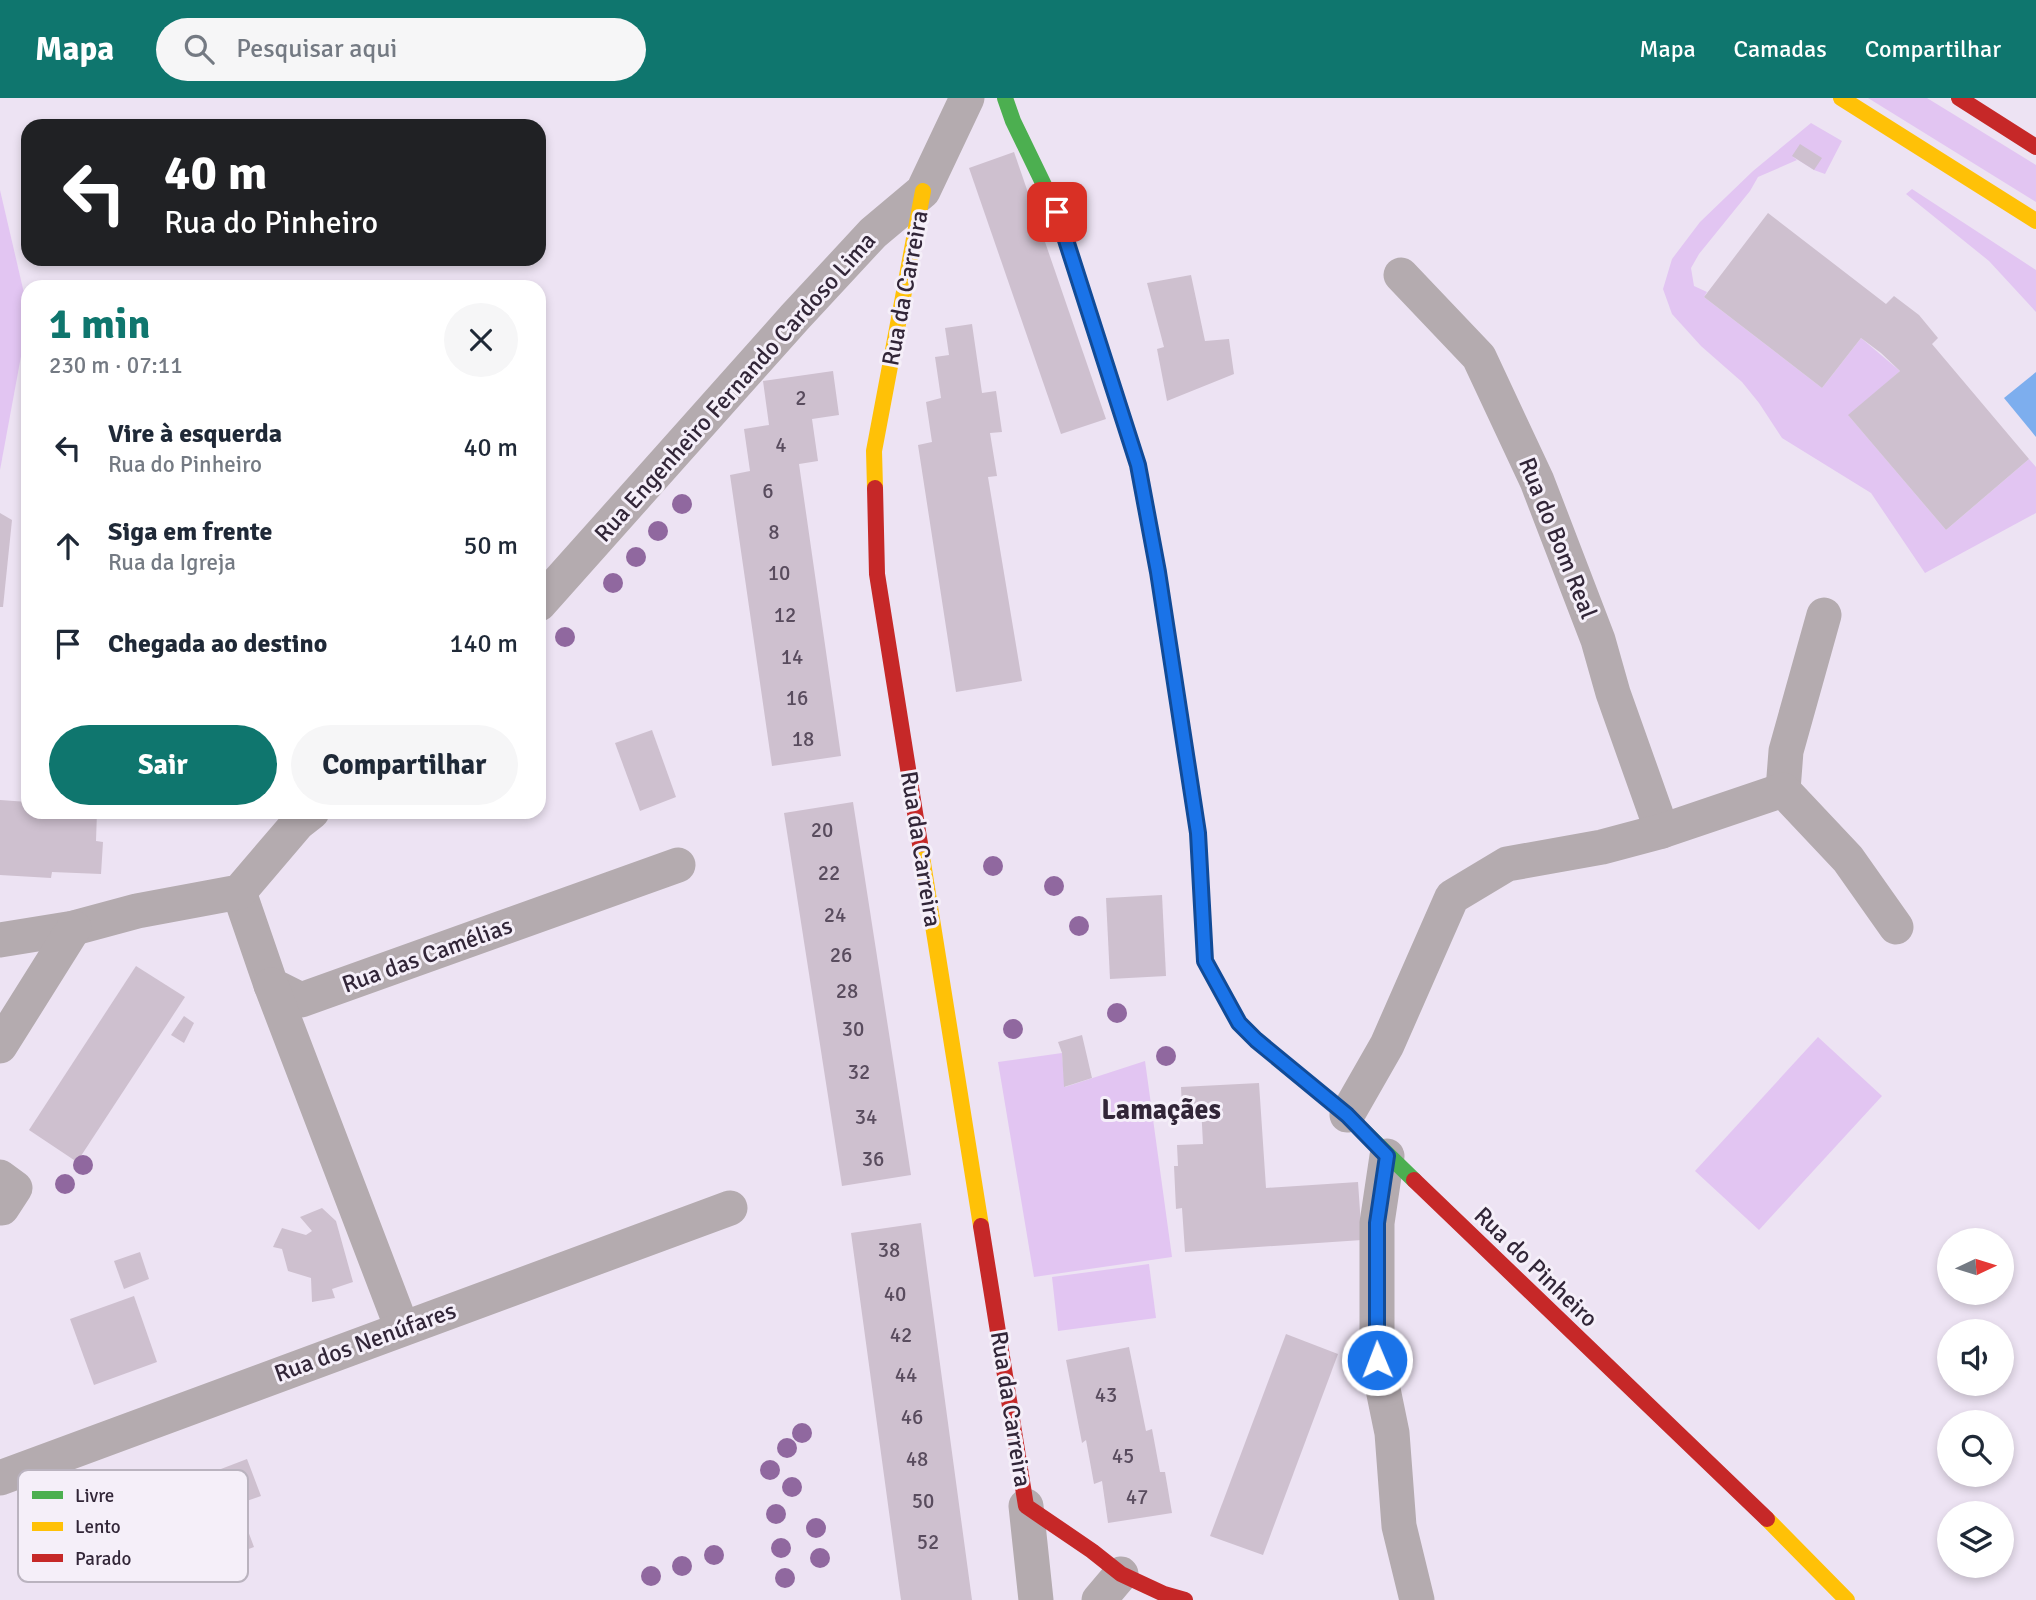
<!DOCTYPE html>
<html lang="pt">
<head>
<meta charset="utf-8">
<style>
  :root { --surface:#fff; --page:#f6f6f7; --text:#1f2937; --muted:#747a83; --accent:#0f766e }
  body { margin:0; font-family:Signika,sans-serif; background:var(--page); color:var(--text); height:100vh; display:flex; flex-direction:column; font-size:26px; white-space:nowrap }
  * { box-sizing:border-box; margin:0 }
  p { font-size:23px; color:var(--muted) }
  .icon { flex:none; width:38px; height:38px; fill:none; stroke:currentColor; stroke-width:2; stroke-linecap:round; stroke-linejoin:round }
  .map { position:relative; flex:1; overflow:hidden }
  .panel { position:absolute; left:21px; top:182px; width:525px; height:539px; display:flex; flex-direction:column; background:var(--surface); border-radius:21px; box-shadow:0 4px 10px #0003 }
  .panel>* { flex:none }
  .hud { position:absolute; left:21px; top:21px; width:525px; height:147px; border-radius:21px; box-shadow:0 4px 10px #0003; background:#202124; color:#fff; overflow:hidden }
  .needle { width:46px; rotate:86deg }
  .controls { position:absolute; left:1937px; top:1130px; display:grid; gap:14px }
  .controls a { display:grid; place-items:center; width:77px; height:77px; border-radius:50%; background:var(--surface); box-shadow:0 4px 10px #0003; font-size:35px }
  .pin { position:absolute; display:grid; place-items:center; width:60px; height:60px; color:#fff; margin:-30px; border-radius:14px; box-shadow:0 4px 10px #0006 }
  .me { position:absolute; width:77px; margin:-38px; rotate:359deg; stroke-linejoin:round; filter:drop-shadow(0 0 5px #0008) }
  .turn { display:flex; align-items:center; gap:24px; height:147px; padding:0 28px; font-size:32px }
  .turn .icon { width:91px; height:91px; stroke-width:2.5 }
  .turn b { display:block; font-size:49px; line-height:60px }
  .round { display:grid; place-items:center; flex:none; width:74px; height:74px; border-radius:37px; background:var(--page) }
  .headline { display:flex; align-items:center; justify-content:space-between; height:119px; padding:0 28px }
  h1 { font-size:42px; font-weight:800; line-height:52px; color:var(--accent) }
  .action { display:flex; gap:14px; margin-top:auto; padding:14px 28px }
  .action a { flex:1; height:80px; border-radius:42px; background:var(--accent); color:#fff; font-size:28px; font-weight:800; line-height:80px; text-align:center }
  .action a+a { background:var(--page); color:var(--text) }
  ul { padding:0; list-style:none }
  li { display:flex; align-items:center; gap:21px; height:98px; padding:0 28px }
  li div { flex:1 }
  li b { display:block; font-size:26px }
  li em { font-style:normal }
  header { display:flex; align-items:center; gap:42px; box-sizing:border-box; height:98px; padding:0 35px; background:var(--accent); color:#fff }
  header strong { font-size:33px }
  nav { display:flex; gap:38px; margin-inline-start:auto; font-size:24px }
  .search { width:490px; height:63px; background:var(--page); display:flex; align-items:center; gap:18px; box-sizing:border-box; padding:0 24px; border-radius:38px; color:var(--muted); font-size:26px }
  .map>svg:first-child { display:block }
  .green { fill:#e2c5f2 }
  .water { fill:#7daeee }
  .building { fill:#cec0cf }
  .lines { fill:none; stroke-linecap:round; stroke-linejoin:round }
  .street { stroke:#b4abaf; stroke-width:35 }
  .fast { stroke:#4caf50; stroke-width:16 }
  .slow { stroke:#ffc107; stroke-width:16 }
  .jam { stroke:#c62828; stroke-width:16 }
  .tree { fill:#90689f }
  .route-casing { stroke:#114b97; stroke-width:18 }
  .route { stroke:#1a73e8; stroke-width:12 }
  .labels { text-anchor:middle; stroke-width:6; stroke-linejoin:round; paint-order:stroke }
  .number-label { font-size:21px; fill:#594c5e }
  .street-label { font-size:24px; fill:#322638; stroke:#f5eff9 }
  .quarter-label { font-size:28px; font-weight:bold; fill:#322638; stroke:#f5eff9 }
  .key { fill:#f5eff9; stroke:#bab3bf; stroke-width:2 }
  .key-label { font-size:19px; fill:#322638 }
</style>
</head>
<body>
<header>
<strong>Mapa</strong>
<div class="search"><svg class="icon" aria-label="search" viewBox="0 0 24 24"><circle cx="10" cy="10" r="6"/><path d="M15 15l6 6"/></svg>Pesquisar aqui</div>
<nav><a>Mapa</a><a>Camadas</a><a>Compartilhar</a></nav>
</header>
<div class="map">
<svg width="2036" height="1502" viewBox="0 0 2036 1502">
  <rect width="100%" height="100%" fill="#ede3f3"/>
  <g class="green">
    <path d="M1868 0H1927L2036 67V104Z"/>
    <path d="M1811 25 1842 43 1825 76 1814 72 1792 58 1797 62 1758 79 1750 93 1699 156 1691 170 1694 188 1707 194 1704 199 1822 290 1861 240 1900 273 1849 318 1946 432 2029 361 2036 369V415L1925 475 1871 395 1782 340 1759 305 1742 284 1701 248 1672 216 1663 191 1672 161 1700 124 1753 73Z"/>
    <path d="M1912 91 2036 172V214L1989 163 1906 96Z"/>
    <path d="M0 92 27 208 24 242 0 372Z"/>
    <path d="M1818 939 1882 998 1759 1132 1695 1073Z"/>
    <path d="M1062 955 1065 989 1145 963 1172 1159 1034 1179 998 964Z"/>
    <path d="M1149 1166 1156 1220 1058 1233 1052 1179Z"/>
  </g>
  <path class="water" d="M2036 274V339L2004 300Z"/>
  <g class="building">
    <path d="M1800 46 1822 60 1814 72 1792 58Z"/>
    <path d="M1014 54 1106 321 1061 336 969 70Z"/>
    <path d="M1768 115 1886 206 1894 198 1919 217 1938 240 1932 246 2029 361 1946 432 1848 317 1900 273 1881 255 1861 240 1822 290 1704 199Z"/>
    <path d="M1191 177 1205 243 1229 241 1234 276 1167 303 1157 251 1164 249 1147 185Z"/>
    <path d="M972 226 982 295 996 293 1002 334 990 335 997 378 988 379 1022 583 956 594 918 347 932 344 926 304 941 300 935 259 949 257 945 230Z"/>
    <path d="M833 273 839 317 812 321 818 363 799 366 841 658 772 668 730 377 750 373 744 331 769 327 763 283Z"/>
    <path d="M0 415 12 422 3 509H0Z"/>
    <path d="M652 632 676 699 640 713 615 645Z"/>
    <path d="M0 702 28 704V714H97L96 743 103 744 101 776 52 774 51 780 0 777Z"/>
    <path d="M853 704 911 1077 842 1088 784 715Z"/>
    <path d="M1162 797 1166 878 1110 881 1106 800Z"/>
    <path d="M136 868 185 899 77 1064 29 1032Z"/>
    <path d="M184 918 194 925 184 945 171 937Z"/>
    <path d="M1082 937 1092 980 1064 989 1062 955 1058 944Z"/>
    <path d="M1259 985 1266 1090 1358 1084 1362 1142 1185 1154 1182 1110 1176 1111 1174 1068H1178L1177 1047 1203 1046 1201 1008 1182 1009 1181 989Z"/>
    <path d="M322 1110 336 1123 353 1184 332 1191 335 1200 312 1204 311 1180 288 1173 282 1151 273 1149 282 1130 306 1137 312 1133 300 1119Z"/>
    <path d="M921 1125 927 1170 972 1502H901L863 1223 851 1135Z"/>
    <path d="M140 1154 149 1181 124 1191 114 1163Z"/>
    <path d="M134 1198 157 1264 94 1287 70 1221Z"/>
    <path d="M1286 1236 1338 1256 1263 1457 1210 1438Z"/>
    <path d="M1129 1249 1146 1333 1152 1331 1160 1374H1165L1172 1415 1108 1425 1102 1383 1094 1386 1086 1342 1082 1345 1066 1262Z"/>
    <path d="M247 1361 261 1398 238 1406 254 1449 204 1468 174 1389Z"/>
  </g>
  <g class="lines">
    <g class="street">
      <path d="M1401 177 1479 259 1537 383 1598 542 1613 595 1662 733"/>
      <path d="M539 506 795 219 873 135 923 93 967 0"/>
      <path d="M1783 692 1786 653 1824 517"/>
      <path d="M239 794 271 887 301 902 678 767"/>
      <path d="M0 842 74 830 137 813 239 794 298 725 312 714"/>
      <path d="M271 887 402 1230"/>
      <path d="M0 948 74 830"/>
      <path d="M1347 1017 1387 947 1452 799 1507 766 1602 749 1662 733 1783 692 1848 761 1896 829"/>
      <path d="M1387 1058 1377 1125V1262L1392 1335 1399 1428 1417 1502"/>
      <path d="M0 1079 15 1090 2 1110"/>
      <path d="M0 1380 730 1110"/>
      <path d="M1026 1408 1036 1502"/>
      <path d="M1099 1502 1121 1476"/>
    </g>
    <g class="fast">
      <path d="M1005 0 1013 23 1057 114 1099 246"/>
      <path d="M1181 625 1198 735 1205 863 1239 925 1256 942 1347 1017 1414 1082"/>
    </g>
    <g class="slow">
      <path d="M1841 0 2036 123"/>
      <path d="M1099 246 1138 367 1158 474 1181 625"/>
      <path d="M875 390 874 353 923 93"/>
      <path d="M920 746 981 1128"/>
      <path d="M1767 1421 1847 1502"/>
    </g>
    <g class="jam">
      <path d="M1959 0 2036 49"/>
      <path d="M875 390 877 476 920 746"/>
      <path d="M1414 1082 1767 1421"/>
      <path d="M981 1128 1026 1408 1092 1453 1121 1476 1164 1496 1185 1502"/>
    </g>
  </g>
  <g class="tree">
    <circle cx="682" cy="406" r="10"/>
    <circle cx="658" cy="433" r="10"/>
    <circle cx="636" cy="459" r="10"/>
    <circle cx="613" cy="485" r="10"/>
    <circle cx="565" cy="539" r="10"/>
    <circle cx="993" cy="768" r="10"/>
    <circle cx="1054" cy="788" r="10"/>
    <circle cx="1079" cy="828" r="10"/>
    <circle cx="1117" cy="915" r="10"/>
    <circle cx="1013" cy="931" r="10"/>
    <circle cx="1166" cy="958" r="10"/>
    <circle cx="83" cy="1067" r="10"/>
    <circle cx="65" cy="1086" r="10"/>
    <circle cx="802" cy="1335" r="10"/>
    <circle cx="787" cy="1350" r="10"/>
    <circle cx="770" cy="1372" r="10"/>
    <circle cx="792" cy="1389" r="10"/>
    <circle cx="776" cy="1416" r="10"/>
    <circle cx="816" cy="1430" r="10"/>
    <circle cx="781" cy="1450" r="10"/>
    <circle cx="714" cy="1457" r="10"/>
    <circle cx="820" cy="1460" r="10"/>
    <circle cx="682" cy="1468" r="10"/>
    <circle cx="651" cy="1478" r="10"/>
    <circle cx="785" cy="1480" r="10"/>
  </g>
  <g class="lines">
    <g class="route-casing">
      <path id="route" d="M1057 114 1138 367 1158 474 1198 735 1205 863 1239 925 1256 942 1347 1017 1387 1058 1377 1125V1262"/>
    </g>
    <use href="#route" class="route"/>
  </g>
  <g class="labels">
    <g class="number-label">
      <text x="801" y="307">2</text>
      <text x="781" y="354">4</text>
      <text x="768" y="400">6</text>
      <text x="774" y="441">8</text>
      <text x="779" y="482">10</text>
      <text x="785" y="524">12</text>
      <text x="792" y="566">14</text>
      <text x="797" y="607">16</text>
      <text x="803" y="648">18</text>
      <text x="822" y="739">20</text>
      <text x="829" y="782">22</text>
      <text x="835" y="824">24</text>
      <text x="841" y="864">26</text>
      <text x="847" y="900">28</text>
      <text x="853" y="938">30</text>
      <text x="859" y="981">32</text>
      <text x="866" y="1026">34</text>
      <text x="873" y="1068">36</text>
      <text x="889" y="1159">38</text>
      <text x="895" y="1203">40</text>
      <text x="901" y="1244">42</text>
      <text x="906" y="1284">44</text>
      <text x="1106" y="1304">43</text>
      <text x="912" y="1326">46</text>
      <text x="1123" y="1365">45</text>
      <text x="917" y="1368">48</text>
      <text x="1137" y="1406">47</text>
      <text x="923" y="1410">50</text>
      <text x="928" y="1451">52</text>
    </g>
    <g class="street-label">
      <text transform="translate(905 190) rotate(-79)" y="8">Rua da Carreira</text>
      <text transform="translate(735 289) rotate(-48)" y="8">Rua Engenheiro Fernando Cardoso Lima</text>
      <text transform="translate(1558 440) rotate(68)" y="8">Rua do Bom Real</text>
      <text transform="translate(921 751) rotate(81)" y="8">Rua da Carreira</text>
      <text transform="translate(427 857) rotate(-20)" y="8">Rua das Camélias</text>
      <text transform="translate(1536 1169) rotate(44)" y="8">Rua do Pinheiro</text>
      <text transform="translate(365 1244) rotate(-20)" y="8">Rua dos Nenúfares</text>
      <text transform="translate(1011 1311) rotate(81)" y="8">Rua da Carreira</text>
    </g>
    <g class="quarter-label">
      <text x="1161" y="1021">Lamaçães</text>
    </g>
  </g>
  <rect x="18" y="1372" width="230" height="112" rx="10" class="key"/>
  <rect x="32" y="1393" width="31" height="8" fill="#4caf50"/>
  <rect x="32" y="1424" width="31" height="9" fill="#ffc107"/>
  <rect x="32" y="1456" width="31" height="8" fill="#c62828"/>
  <g class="key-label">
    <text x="75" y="1404">Livre</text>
    <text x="75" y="1435">Lento</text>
    <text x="75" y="1467">Parado</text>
  </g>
</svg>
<div class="controls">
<a><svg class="needle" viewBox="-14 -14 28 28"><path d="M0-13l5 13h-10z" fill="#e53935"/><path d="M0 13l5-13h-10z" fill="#747a83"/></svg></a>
<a><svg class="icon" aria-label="sound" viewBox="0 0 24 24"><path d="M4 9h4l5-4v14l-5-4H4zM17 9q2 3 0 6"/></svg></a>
<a><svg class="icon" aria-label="search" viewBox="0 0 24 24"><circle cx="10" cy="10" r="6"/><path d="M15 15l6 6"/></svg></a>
<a><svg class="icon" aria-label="layers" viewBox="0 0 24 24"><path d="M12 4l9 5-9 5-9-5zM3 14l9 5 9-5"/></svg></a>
</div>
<div class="pin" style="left:1057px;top:114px;background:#d93025"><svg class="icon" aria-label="arrive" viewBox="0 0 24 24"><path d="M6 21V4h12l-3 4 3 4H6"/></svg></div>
<svg class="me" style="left:1377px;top:1262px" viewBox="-20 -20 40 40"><circle r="17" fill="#1a73e8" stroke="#fff" stroke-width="3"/><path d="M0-11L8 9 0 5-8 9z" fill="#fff"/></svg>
<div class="hud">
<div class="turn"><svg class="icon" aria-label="left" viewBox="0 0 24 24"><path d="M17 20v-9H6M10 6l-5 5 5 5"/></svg><div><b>40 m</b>Rua do Pinheiro</div></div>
</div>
<section class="panel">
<div class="headline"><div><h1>1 min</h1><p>230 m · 07:11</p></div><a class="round"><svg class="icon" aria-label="close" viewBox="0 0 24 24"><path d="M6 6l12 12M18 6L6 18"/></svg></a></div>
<ul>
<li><svg class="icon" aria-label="left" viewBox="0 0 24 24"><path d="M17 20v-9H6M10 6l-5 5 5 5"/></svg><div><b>Vire à esquerda</b><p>Rua do Pinheiro</p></div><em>40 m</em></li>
<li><svg class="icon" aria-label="ahead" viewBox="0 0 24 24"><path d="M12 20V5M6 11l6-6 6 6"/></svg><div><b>Siga em frente</b><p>Rua da Igreja</p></div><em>50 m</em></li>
<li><svg class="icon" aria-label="arrive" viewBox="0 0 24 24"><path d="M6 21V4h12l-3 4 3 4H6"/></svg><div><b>Chegada ao destino</b></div><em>140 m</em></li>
</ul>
<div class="action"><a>Sair</a><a>Compartilhar</a></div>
</section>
</div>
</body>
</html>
